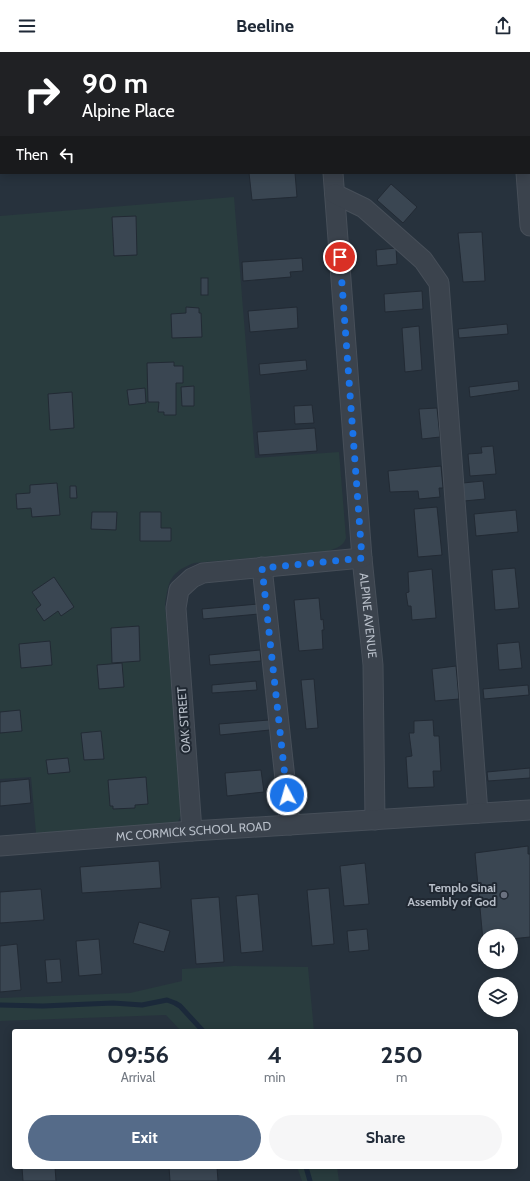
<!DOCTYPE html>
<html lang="en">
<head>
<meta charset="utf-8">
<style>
  :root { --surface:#fff; --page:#f6f6f7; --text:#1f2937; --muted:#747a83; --accent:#556b89 }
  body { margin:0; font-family:Cabin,sans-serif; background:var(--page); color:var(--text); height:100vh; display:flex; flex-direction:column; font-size:15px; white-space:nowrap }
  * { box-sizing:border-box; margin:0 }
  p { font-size:13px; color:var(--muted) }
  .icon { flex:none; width:22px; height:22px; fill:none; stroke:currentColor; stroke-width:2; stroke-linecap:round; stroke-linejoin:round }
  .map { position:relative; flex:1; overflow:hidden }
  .details { position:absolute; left:12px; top:977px; width:506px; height:140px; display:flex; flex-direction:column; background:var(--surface); border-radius:4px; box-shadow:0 2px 10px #0003 }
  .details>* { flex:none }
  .top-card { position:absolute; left:0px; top:0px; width:530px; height:122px; box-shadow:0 2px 10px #0003; background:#202124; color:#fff; overflow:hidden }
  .tools { position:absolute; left:478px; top:877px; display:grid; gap:8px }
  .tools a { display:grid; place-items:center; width:40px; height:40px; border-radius:50%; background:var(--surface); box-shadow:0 2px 10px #0003; font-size:20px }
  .pin { position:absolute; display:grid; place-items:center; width:34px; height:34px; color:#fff; margin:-17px; border:2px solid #fff; border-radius:50%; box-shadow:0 1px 4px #0007 }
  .me { position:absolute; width:44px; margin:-22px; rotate:354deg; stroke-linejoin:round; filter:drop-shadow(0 0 3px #0008) }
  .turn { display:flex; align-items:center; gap:14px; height:84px; padding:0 16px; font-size:18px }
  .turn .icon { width:52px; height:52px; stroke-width:2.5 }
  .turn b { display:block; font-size:28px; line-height:34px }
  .then { display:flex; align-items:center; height:38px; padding:0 16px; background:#0003; gap:8px; font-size:15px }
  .eta { display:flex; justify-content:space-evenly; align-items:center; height:68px; text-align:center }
  .eta b { font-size:24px; font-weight:700; line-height:28px }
  .primary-button { display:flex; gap:8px; margin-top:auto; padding:8px 16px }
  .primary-button a { flex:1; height:46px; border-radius:24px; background:var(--accent); color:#fff; font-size:16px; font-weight:700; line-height:46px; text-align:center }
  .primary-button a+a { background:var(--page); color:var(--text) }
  header { display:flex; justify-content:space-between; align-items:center; height:52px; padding:0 16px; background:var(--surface); font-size:18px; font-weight:700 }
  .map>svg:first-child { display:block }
  .green { fill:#293c3e }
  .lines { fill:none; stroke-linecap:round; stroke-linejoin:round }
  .stream { stroke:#1b293a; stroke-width:5 }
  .building { fill:#3a4652; stroke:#222a34 }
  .minor-casing { stroke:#474f59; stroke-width:21 }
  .minor { stroke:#3b434d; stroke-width:19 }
  .route { stroke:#1a73e8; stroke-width:7; stroke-dasharray:0 12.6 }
  .worship-dot { fill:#6b7280; stroke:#202832; stroke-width:1.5 }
  .labels { text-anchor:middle; stroke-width:4; stroke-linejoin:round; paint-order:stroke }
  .street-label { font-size:12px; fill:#b7bec8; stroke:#202832 }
  .poi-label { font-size:12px; font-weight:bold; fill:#b7bec8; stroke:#202832; text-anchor:end }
</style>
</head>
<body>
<header><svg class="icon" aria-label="menu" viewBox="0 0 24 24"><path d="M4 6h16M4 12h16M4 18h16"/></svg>Beeline<svg class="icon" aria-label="share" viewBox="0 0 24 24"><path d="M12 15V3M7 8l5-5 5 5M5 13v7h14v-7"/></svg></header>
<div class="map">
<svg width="530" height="1129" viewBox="0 0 530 1129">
  <rect width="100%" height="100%" fill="#27323d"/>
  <g class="green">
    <path d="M234 145 255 406 339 400 346 486C343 495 336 496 328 499L194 511C170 521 169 527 165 552L181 763 178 770 171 772 36 781 31 725 0 727V164Z"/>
    <path d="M234 914 308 915 314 979H181L166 963 0 969V946L130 941 182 929V917Z"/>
    <path d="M297 1115H337L339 1129H302Z"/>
  </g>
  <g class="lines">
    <g class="stream">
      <path d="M0 953 43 954 113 951 142 953 167 948 175 951 180 954 203 979"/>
      <path d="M306 1115 310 1129"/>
    </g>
  </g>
  <g class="building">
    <path d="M249 121H295L297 145 252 148Z"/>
    <path d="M391 132 417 155 403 171 377 148Z"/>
    <path d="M136 164 137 203 114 204 112 165Z"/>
    <path d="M482 180 485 229 463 230 458 181Z"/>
    <path d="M396 196 397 212 377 214 376 198Z"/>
    <path d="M302 206 303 219 290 220 291 225 243 229 242 210Z"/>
    <rect x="201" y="226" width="7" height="17"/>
    <path d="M422 239 423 257 385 260 384 242Z"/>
    <path d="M186 255 199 256V261H201L202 285 172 286 171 262 186 261Z"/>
    <path d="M297 255 298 276 250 280 248 259Z"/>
    <path d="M507 272 508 282 459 286 458 277Z"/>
    <path d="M419 274 422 318 405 320 402 276Z"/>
    <path d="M306 308 307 318 260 323 259 312Z"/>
    <path d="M174 310V314H183V331H176V363H164V360H158L159 350H148L147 311Z"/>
    <path d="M518 329 519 338 470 345 469 335Z"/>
    <path d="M194 334V354H182L181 335Z"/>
    <path d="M145 336 146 351 129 353 127 338Z"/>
    <path d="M72 340 74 376 50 378 48 342Z"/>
    <path d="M312 353 314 371 295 372 294 354Z"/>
    <path d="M437 356 440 385 422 387 419 357Z"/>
    <path d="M315 376 317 399 259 403 257 380Z"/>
    <path d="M493 394 496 422 470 424 468 402 482 401 481 395Z"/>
    <path d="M441 414 443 436H439L440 445 419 447 418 439 390 440 388 419Z"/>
    <path d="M483 429 485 447 464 449 463 431Z"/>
    <path d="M57 431 60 463 32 465 31 456 17 457 16 442 30 441V433Z"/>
    <path d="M70 434H76L77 446H70Z"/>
    <path d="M437 455 442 503 418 505 414 457Z"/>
    <path d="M516 458 518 480 476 484 474 462Z"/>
    <path d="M92 460H117L116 478 91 477Z"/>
    <path d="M140 460H161V476H171V489H140Z"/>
    <path d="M515 516 519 556 495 558 492 518Z"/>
    <path d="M432 517 436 566 412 568 411 554H408L406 541 409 540 408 520Z"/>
    <path d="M54 525 74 555 61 564 58 559 44 569 36 557 41 553 32 540Z"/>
    <path d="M319 546 321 568 323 567 324 578H322L323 597 299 599 294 548Z"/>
    <path d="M258 552 259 562 203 567 202 557Z"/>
    <path d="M139 574 140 609 112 611 111 576Z"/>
    <path d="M50 589 52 613 21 616 19 592Z"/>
    <path d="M519 590 522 616 499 618 497 592Z"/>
    <path d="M260 598 261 609 210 613 209 603Z"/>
    <path d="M122 611 124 635 99 637 97 613Z"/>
    <path d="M456 614 459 647 435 649 432 617Z"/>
    <path d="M314 627 318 676 306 677 301 628Z"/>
    <path d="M256 629 257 638 212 641V633Z"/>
    <path d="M528 633 529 643 484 647 483 637Z"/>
    <path d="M20 658 22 679 0 681V660Z"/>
    <path d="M269 668 270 678 220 683 219 672Z"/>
    <path d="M433 668 434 684H439L441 719H433L434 735 408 736 406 705 412 704 409 681H414V669Z"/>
    <path d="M101 679 104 707 84 708 81 681Z"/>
    <path d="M68 706 70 720 48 722 46 708Z"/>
    <path d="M530 716V726L488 729 487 720Z"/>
    <path d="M261 718 264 740 227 744 225 721Z"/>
    <path d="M146 725 148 752 135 753V756L113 757V754H110L108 728Z"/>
    <path d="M29 727 31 751 0 754V730Z"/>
    <path d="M528 794V802H530V885L511 887V884H485V889H483L475 801Z"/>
    <path d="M159 809 161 836 82 841 80 815Z"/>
    <path d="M365 811 369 852 344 854 340 814Z"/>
    <path d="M329 836 334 892 312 894 307 838Z"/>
    <path d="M41 837 44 868 0 871V840Z"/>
    <path d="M258 842 263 899 241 901 236 844Z"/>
    <path d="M219 845 224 910 196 912 191 847Z"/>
    <path d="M139 870 170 879 164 900 133 891Z"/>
    <path d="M367 877 369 898 349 900 347 879Z"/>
    <path d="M99 887 102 922 79 924 76 889Z"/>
    <path d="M17 892 21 938 0 940V894Z"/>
    <path d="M60 907 62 930 47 931 45 908Z"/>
    <path d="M22 1115H55L56 1129H23Z"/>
    <path d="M169 1115H217L218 1129H170Z"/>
  </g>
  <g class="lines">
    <g class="minor-casing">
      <g id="minor">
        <path d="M411 0V1"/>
        <path d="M517 0V1"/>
        <path id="s1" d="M333 121 362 506 373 613 375 768"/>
        <path d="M526 121 530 174"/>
        <path d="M335 142 364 156 423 208 439 231 478 761"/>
        <path d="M262 515 290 773"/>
        <path d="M192 779 176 556 179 538 192 526 203 521 362 506"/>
        <path id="s2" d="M0 794 192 779 530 758"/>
      </g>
    </g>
    <use href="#minor" class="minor"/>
  </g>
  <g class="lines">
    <path class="route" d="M287 743 262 516 362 506 340 205"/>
  </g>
  <circle class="worship-dot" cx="504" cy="843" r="4"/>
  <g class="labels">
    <g class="street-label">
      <text dy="4" stroke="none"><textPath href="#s1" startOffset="444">ALPINE AVENUE</textPath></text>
      <text transform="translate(184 668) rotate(-94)" y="4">OAK STREET</text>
      <text dy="4" stroke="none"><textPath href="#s2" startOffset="194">MC CORMICK SCHOOL ROAD</textPath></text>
    </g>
    <g class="poi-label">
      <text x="496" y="840">Templo Sinai<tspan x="496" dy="14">Assembly of God</tspan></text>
    </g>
  </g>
</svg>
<div class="tools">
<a><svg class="icon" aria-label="sound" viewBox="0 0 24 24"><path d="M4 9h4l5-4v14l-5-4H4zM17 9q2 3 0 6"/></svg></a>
<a><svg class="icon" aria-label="layers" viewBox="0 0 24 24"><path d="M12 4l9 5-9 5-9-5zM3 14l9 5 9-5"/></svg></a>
</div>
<div class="pin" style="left:340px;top:205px;background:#d93025"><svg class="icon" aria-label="arrive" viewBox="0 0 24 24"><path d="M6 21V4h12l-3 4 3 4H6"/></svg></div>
<svg class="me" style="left:287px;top:743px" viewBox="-20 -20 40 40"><circle r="17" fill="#1a73e8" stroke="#fff" stroke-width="3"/><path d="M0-11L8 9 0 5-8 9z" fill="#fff"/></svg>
<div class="top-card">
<div class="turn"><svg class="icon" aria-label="right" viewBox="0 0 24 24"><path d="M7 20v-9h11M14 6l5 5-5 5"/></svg><div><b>90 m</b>Alpine Place</div></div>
<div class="then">Then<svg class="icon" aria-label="left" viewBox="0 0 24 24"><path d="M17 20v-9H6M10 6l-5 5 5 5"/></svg></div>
</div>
<section class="details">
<div class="eta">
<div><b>09:56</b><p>Arrival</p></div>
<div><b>4</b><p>min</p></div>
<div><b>250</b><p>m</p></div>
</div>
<div class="primary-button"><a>Exit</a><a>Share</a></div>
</section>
</div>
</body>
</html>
